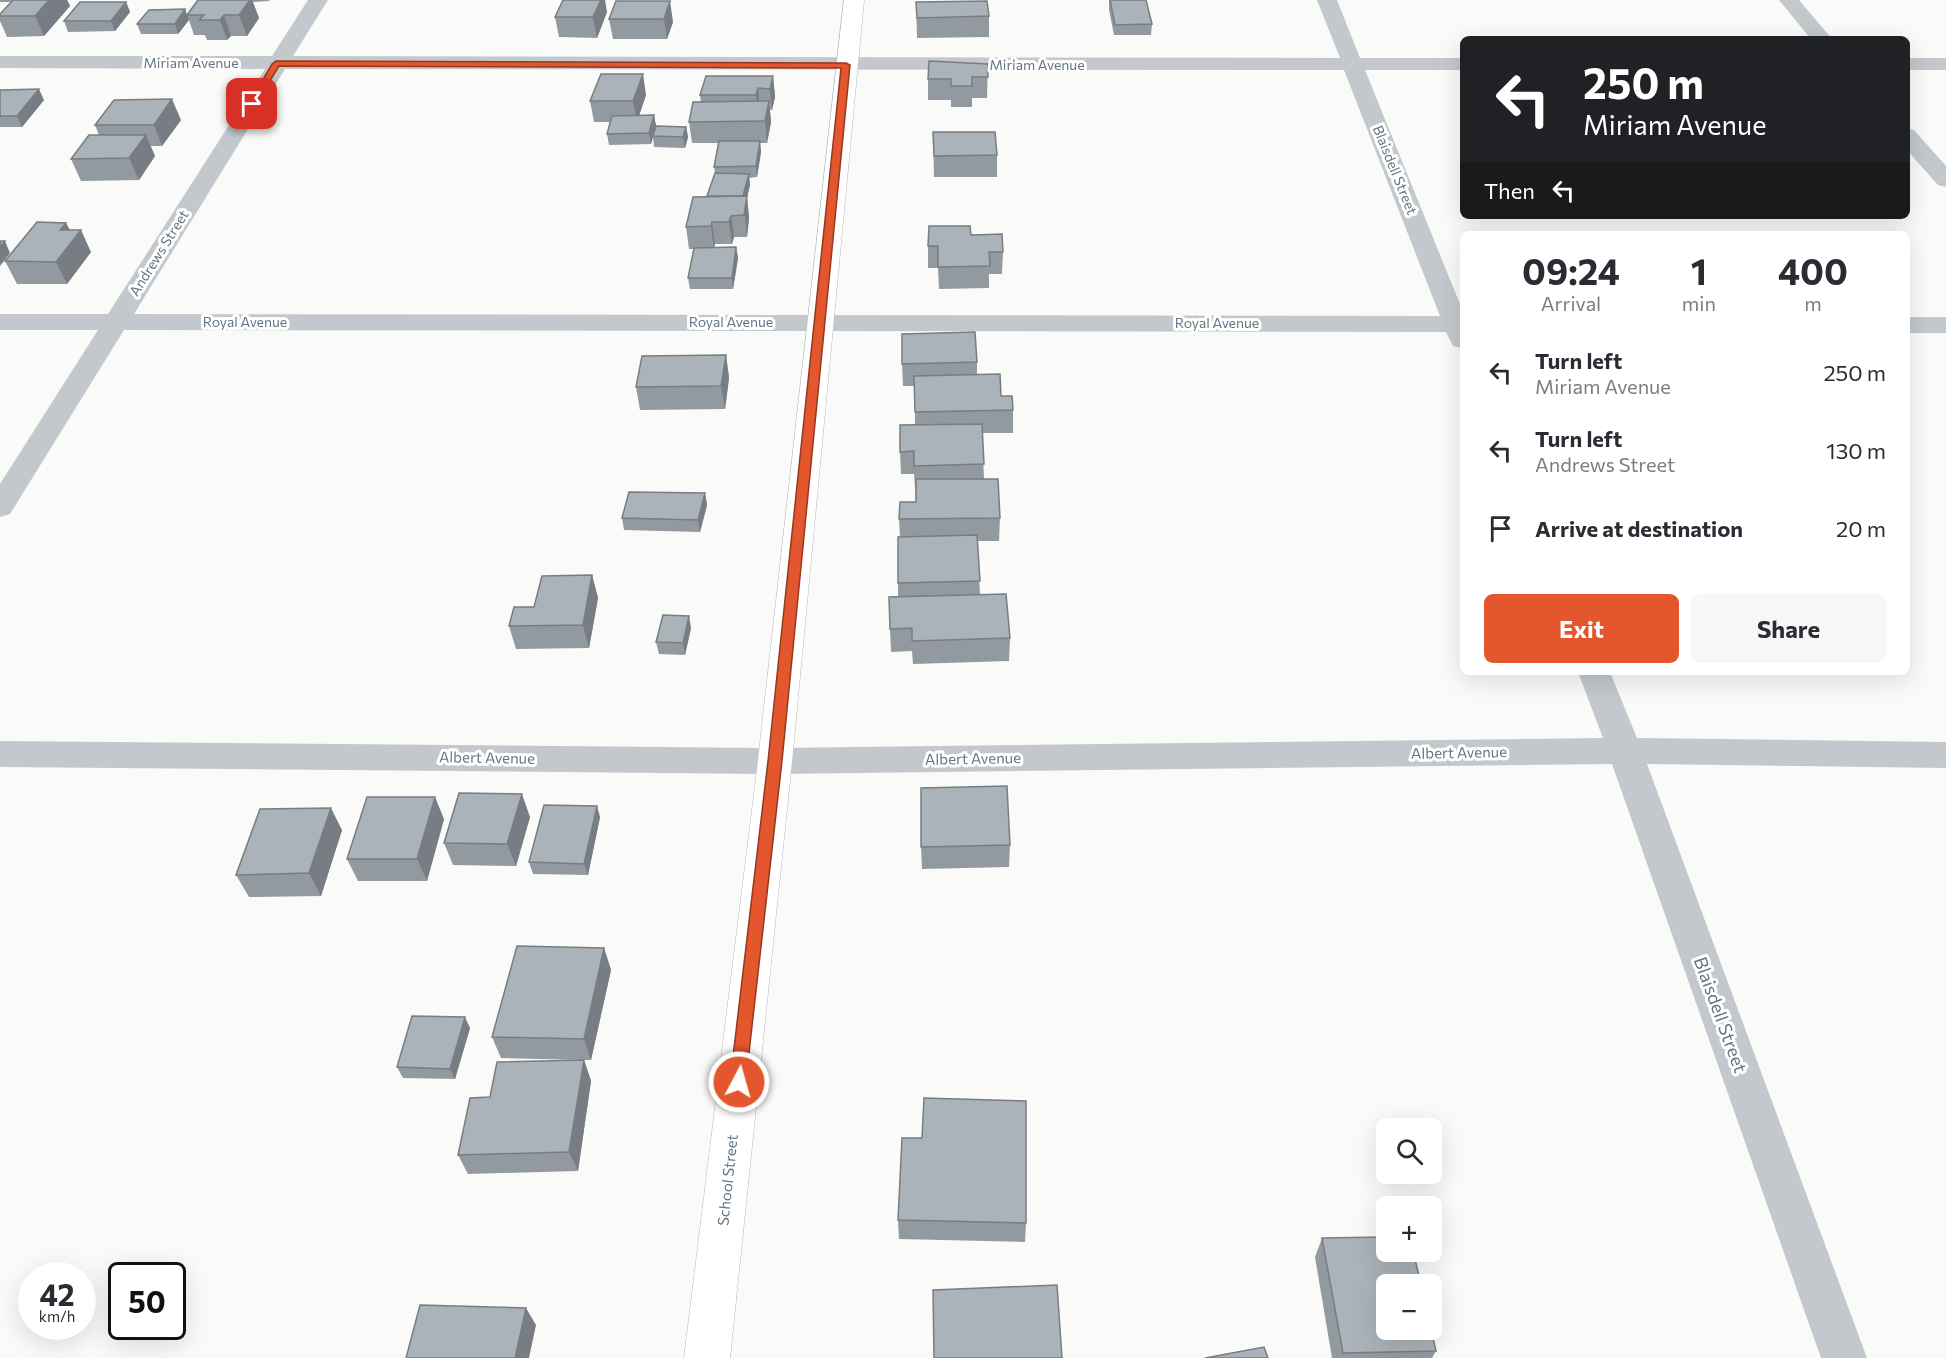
<!DOCTYPE html>
<html lang="en">
<head>
<meta charset="utf-8">
<style>
  :root { --surface:#fff; --page:#f7f7f7; --text:#2b2b33; --muted:#7c7c81; --accent:#e4572e }
  body { margin:0; font-family:Commissioner,sans-serif; background:var(--page); color:var(--text); height:100vh; display:flex; flex-direction:column; font-size:22px; white-space:nowrap }
  * { box-sizing:border-box; margin:0 }
  p { font-size:20px; color:var(--muted) }
  .icon { flex:none; width:33px; height:33px; fill:none; stroke:currentColor; stroke-width:2; stroke-linecap:round; stroke-linejoin:round }
  .map { position:relative; flex:1; overflow:hidden }
  .side { position:absolute; left:1460px; top:231px; width:450px; height:444px; display:flex; flex-direction:column; background:var(--surface); border-radius:9px; box-shadow:0 6px 24px #0002 }
  .side>* { flex:none }
  .top-card { position:absolute; left:1460px; top:36px; width:450px; height:183px; border-radius:9px; box-shadow:0 6px 24px #0002; background:#202124; color:#fff; overflow:hidden }
  .buttons { position:absolute; left:1376px; top:1118px; display:grid; gap:12px }
  .buttons a { display:grid; place-items:center; width:66px; height:66px; border-radius:9px; background:var(--surface); box-shadow:0 6px 24px #0002; font-size:30px }
  .speed { position:absolute; left:18px; top:1262px; display:flex; gap:12px; font-size:30px; font-weight:700; text-align:center }
  .speed>* { display:grid; place-content:center; width:78px; height:78px; border-radius:50%; background:var(--surface); box-shadow:0 6px 24px #0002; line-height:1 }
  .speed small { font-size:15px; font-weight:400 }
  .speed .limit { border:3px solid #111; border-radius:9px; background:#fff; color:#111 }
  .pin { position:absolute; display:grid; place-items:center; width:51px; height:51px; color:#fff; margin:-26px; border-radius:12px; box-shadow:0 3px 9px #0006 }
  .me { position:absolute; width:66px; margin:-33px; rotate:6deg; stroke-linejoin:round; filter:drop-shadow(0 0 4px #0008) }
  .turn { display:flex; align-items:center; gap:21px; height:126px; padding:0 24px; font-size:27px }
  .turn .icon { width:78px; height:78px; stroke-width:2.5 }
  .turn b { display:block; font-size:42px; line-height:51px }
  .then { display:flex; align-items:center; height:57px; padding:0 24px; background:#0003; gap:12px; font-size:22px }
  .eta { display:flex; justify-content:space-evenly; align-items:center; height:102px; text-align:center }
  .eta b { font-size:36px; font-weight:700; line-height:42px }
  .primary-button { display:flex; gap:12px; margin-top:auto; padding:12px 24px }
  .primary-button a { flex:1; height:69px; border-radius:9px; background:var(--accent); color:#fff; font-size:24px; font-weight:700; line-height:69px; text-align:center }
  .primary-button a+a { background:var(--page); color:var(--text) }
  ul { padding:0; list-style:none }
  li { display:flex; align-items:center; gap:18px; height:78px; padding:0 24px }
  li div { flex:1 }
  li b { display:block; font-size:22px }
  li em { font-style:normal }
  .map>svg:first-child { display:block }
  .lines { fill:none; stroke-linecap:round; stroke-linejoin:round }
  .secondary-casing { stroke:#b3babf; stroke-width:1 }
  .street { fill:#c3c8cc; fill-rule:evenodd }
  .secondary { fill:#fff; fill-rule:evenodd }
  .wall { fill:#929a9f }
  .shaded-wall { fill:#777d82 }
  .building { fill:#aab3b9; stroke:#777d82; stroke-width:1.5 }
  .route { fill:#e4572e; stroke:#94391e; stroke-width:1.5 }
  .labels { text-anchor:middle; stroke-width:6; stroke-linejoin:round; paint-order:stroke }
  .far-street-label { font-size:14px; fill:#657683; stroke:#fff }
  .street-label { font-size:15px; fill:#657683; stroke:#fff }
  .near-street-label { font-size:18px; fill:#657683; stroke:#fff }
</style>
</head>
<body>
<div class="map">
<svg width="1946" height="1358" viewBox="0 0 1946 1358">
  <rect width="100%" height="100%" fill="#fafaf8"/>
  <g class="lines">
    <g class="secondary-casing">
      <path id="secondary" d="M844 0H864L792 761 730 1358H684L758 761Z"/>
    </g>
    <g class="street">
      <path d="M308 0H328L293 56 1340 58 1317 0H1337L1360 58H1462V70H1365L1462 309V348L1453 346 1446 332 124 330 10 514 0 517V484L98 330H0V314H108L265 69 0 68V56H272ZM285 69 1344 70 1440 316 134 314Z"/>
      <path d="M1779 0H1799L1832 39H1811Z"/>
      <rect x="1906" y="58" width="40" height="12"/>
      <path d="M1906 128 1914 130 1946 166V187L1938 185 1906 149Z"/>
      <rect x="1906" y="317" width="40" height="16"/>
      <path d="M1578 672H1610L1637 738 1946 742V768L1647 764 1867 1358H1821L1612 764 775 774 0 767V741L775 748 1603 738Z"/>
    </g>
    <use href="#secondary" class="secondary"/>
  </g>
  <g class="wall">
    <path d="M0 0H67L70 6 44 36 7 37 0 21V14L12 2H0Z"/>
    <path d="M198 0H270L269 1 253 2 259 18 247 36H231L227 40H207L205 35H194L189 20 178 34H141L137 24 187 14Z"/>
    <path d="M1109 0 1152 24 1151 35H1114L1109 10Z"/>
    <path d="M616 1 673 22 667 39H613L609 19Z"/>
    <path d="M126 2 130 12 115 31 68 32 64 21Z"/>
    <path d="M916 2 989 16V37L917 38Z"/>
    <path d="M607 12 597 38 559 37 555 17Z"/>
    <path d="M988 64 987 98H972V107H951V100H928V79Z"/>
    <path d="M773 76 775 97 772 110H770L771 122 767 143H760L761 152 757 177 749 178 750 185 747 197 749 218 747 237H734L732 244H715L714 247H736L738 258 733 289H690L688 278 694 249H689L686 227 707 197 715 173 714 167 718 143H692L689 122 701 102 700 95Z"/>
    <path d="M0 90 44 100 22 127H0Z"/>
    <path d="M646 95 639 115H654L656 126 654 133 686 127 688 137 685 148 654 147 653 137 651 144 609 145 607 134 610 122H594L590 101Z"/>
    <path d="M181 120 162 146H150L155 156 139 180 81 181 71 159 99 135 95 125Z"/>
    <path d="M933 132 997 155V177H934Z"/>
    <path d="M66 223 70 230 91 252 67 284H17L5 261Z"/>
    <path d="M971 235 1003 252 1002 274H989V288L939 289 938 268H928V246Z"/>
    <path d="M726 355 729 378 725 409 640 410 636 387Z"/>
    <path d="M977 362V375L1001 396 1013 410V433H982L984 479 1000 518 999 541H977L980 594 1010 638 1009 661 913 664 912 651 891 652 890 629 898 596V583L900 537 899 519 916 502 914 474H901L900 452 915 425V386H903L902 364Z"/>
    <path d="M705 493 707 505 700 532 624 530 622 518Z"/>
    <path d="M592 575 598 598 589 648 516 649 509 626 534 607Z"/>
    <path d="M691 628 685 655 659 654 656 642Z"/>
    <path d="M530 817 516 866 453 865 444 843Z"/>
    <path d="M600 817 588 875 533 874 529 862Z"/>
    <path d="M444 819 427 881H358L347 859Z"/>
    <path d="M342 830 321 896 249 897 236 875Z"/>
    <path d="M1010 845 1009 867 922 869 921 847Z"/>
    <path d="M604 948 611 970 591 1060H584L591 1081 578 1171 468 1174 458 1155 490 1097 583 1060 501 1058 492 1037Z"/>
    <path d="M470 1028 455 1079 403 1078 397 1067Z"/>
    <path d="M922 1138 1026 1223 1025 1242 899 1239 898 1220Z"/>
    <path d="M1322 1238 1436 1351 1432 1358H1332L1315 1257Z"/>
  </g>
  <g class="shaded-wall">
    <path d="M49 0H67L70 6 44 36 35 16Z"/>
    <path d="M250 0H252L259 18 247 36 239 15Z"/>
    <path d="M601 0H605L607 12 597 38 593 17Z"/>
    <path d="M670 1 673 22 667 39 664 19Z"/>
    <path d="M126 2 130 12 115 31 111 21Z"/>
    <path d="M185 9 189 20 178 34 175 24Z"/>
    <path d="M224 15 231 36 227 40 220 20Z"/>
    <path d="M643 74 646 95 637 122 633 101Z"/>
    <path d="M773 76 775 97 772 110 770 89Z"/>
    <path d="M758 88 760 109 759 116 756 95Z"/>
    <path d="M39 89 44 100 22 127 17 116Z"/>
    <path d="M172 99 181 120 162 146 154 125Z"/>
    <path d="M769 101 771 122 767 143 765 121Z"/>
    <path d="M654 115 656 126 651 144 649 133Z"/>
    <path d="M686 127 688 137 685 148 683 137Z"/>
    <path d="M146 135 155 156 139 180 129 158Z"/>
    <path d="M760 141 761 152 757 177 756 166Z"/>
    <path d="M749 174 750 185 747 197 749 218 747 237 743 197Z"/>
    <path d="M731 216 734 237 732 244 729 222Z"/>
    <path d="M712 222 715 244 714 249 711 226Z"/>
    <path d="M66 223 74 239 81 230 91 252 67 284 56 262 60 230Z"/>
    <path d="M5 241 10 253 0 266V247Z"/>
    <path d="M736 247 738 258 733 289 732 278Z"/>
    <path d="M726 355 729 378 725 409 721 386Z"/>
    <path d="M705 493 707 505 700 532 698 520Z"/>
    <path d="M592 575 598 598 589 648 583 625Z"/>
    <path d="M689 616 691 628 685 655 683 643Z"/>
    <path d="M522 794 530 817 516 866 507 844Z"/>
    <path d="M435 797 444 819 427 881 417 859Z"/>
    <path d="M597 806 600 817 588 875 584 864Z"/>
    <path d="M331 808 342 830 321 896 309 873Z"/>
    <path d="M604 948 611 970 591 1060 584 1039Z"/>
    <path d="M465 1017 470 1028 455 1079 450 1069Z"/>
    <path d="M584 1060 591 1081 578 1171 569 1152Z"/>
    <path d="M526 1308 536 1325 529 1358H515Z"/>
  </g>
  <g class="building">
    <path d="M13 0H49L35 16H0V14Z"/>
    <path d="M198 0H250L239 15H224L220 20H199L204 15H187Z"/>
    <path d="M563 0H601L593 17H555Z"/>
    <path d="M1110 0H1146L1152 24 1115 25Z"/>
    <path d="M616 1H670L664 19H609Z"/>
    <path d="M987 1 989 16 917 18 916 2Z"/>
    <path d="M80 2H126L111 21H64Z"/>
    <path d="M185 9 175 24H137L149 10Z"/>
    <path d="M929 61 988 64V77H972V86H951V79H928Z"/>
    <path d="M601 74H643L633 101H590Z"/>
    <path d="M706 76H773L770 89 758 88 756 95H700Z"/>
    <path d="M39 89 17 116H0V90Z"/>
    <path d="M172 99 154 125H95L114 100Z"/>
    <path d="M769 101 765 121 689 122 693 102Z"/>
    <path d="M654 115 649 133 607 134 612 116Z"/>
    <path d="M656 126 686 127 683 137 653 136Z"/>
    <path d="M933 132H995L997 155 934 156Z"/>
    <path d="M89 135H146L129 158 71 159Z"/>
    <path d="M719 141H760L756 166 714 167Z"/>
    <path d="M715 173 749 174 743 196H707Z"/>
    <path d="M747 196 744 215 731 216 729 222H712L711 226 686 227 693 197Z"/>
    <path d="M37 222 66 223 60 230H81L56 262 5 261Z"/>
    <path d="M929 226H970L971 235 1002 234 1003 252H989L990 266 938 267V246H928Z"/>
    <path d="M0 241H5L0 247Z"/>
    <path d="M736 247 732 278H688L694 248Z"/>
    <path d="M975 332 977 362 902 364V334Z"/>
    <path d="M726 355 721 386 636 387 642 356Z"/>
    <path d="M1000 374 1001 396H1012L1013 410 915 412 914 376Z"/>
    <path d="M982 424 984 464 914 466V451L900 452V425Z"/>
    <path d="M916 479H998L1000 518 899 519 900 502H916Z"/>
    <path d="M629 492 705 493 698 520 622 518Z"/>
    <path d="M977 535 980 581 898 583V537Z"/>
    <path d="M592 575 583 625 509 626 514 607H534L542 576Z"/>
    <path d="M1006 594 1010 638 912 641V628L890 629 889 597Z"/>
    <path d="M663 615 689 616 683 643 656 642Z"/>
    <path d="M1007 786 1010 845 921 847V788Z"/>
    <path d="M459 793 522 794 507 844 444 843Z"/>
    <path d="M367 797H435L417 859H347Z"/>
    <path d="M544 805 597 806 584 864 529 862Z"/>
    <path d="M331 808 309 873 236 875 260 809Z"/>
    <path d="M517 946 604 948 584 1039 492 1037Z"/>
    <path d="M412 1016 465 1017 450 1069 397 1067Z"/>
    <path d="M584 1060 569 1152 458 1155 470 1098 490 1097 497 1062Z"/>
    <path d="M924 1098 1026 1101V1223L898 1220 902 1138H922Z"/>
    <path d="M1386 1237V1251H1413L1421 1284H1386V1329H1431L1436 1351 1343 1353 1322 1238Z"/>
    <path d="M1057 1285 1062 1358H934L933 1290Z"/>
    <path d="M420 1305 526 1308 515 1358H406Z"/>
    <path d="M1264 1347 1268 1358H1205Z"/>
  </g>
  <path class="route" d="M276 61 846 63 850 65 782 761 745 1088 739 1090 733 1088 730 1082 768 761 841 68 279 66 255 105H248L272 64Z"/>
  <g class="labels">
    <g class="far-street-label">
      <text x="191" y="68">Miriam Avenue</text>
      <text x="1037" y="70">Miriam Avenue</text>
      <text transform="translate(1395 170) rotate(68)" y="5">Blaisdell Street</text>
      <text transform="translate(159 253) rotate(-58)" y="5">Andrews Street</text>
      <text x="245" y="327">Royal Avenue</text>
      <text x="731" y="327">Royal Avenue</text>
      <text x="1217" y="328">Royal Avenue</text>
    </g>
    <g class="street-label">
      <text transform="translate(1459 753) rotate(-1)" y="5">Albert Avenue</text>
      <text transform="translate(487 758) rotate(1)" y="5">Albert Avenue</text>
      <text transform="translate(973 759) rotate(-1)" y="5">Albert Avenue</text>
      <text transform="translate(728 1180) rotate(-84)" y="5">School Street</text>
    </g>
    <g class="near-street-label">
      <text transform="translate(1720 1015) rotate(70)" y="6">Blaisdell Street</text>
    </g>
  </g>
</svg>
<div class="buttons">
<a><svg class="icon" aria-label="search" viewBox="0 0 24 24"><circle cx="10" cy="10" r="6"/><path d="M15 15l6 6"/></svg></a>
<a>+</a>
<a>−</a>
</div>
<div class="speed"><div>42<small>km/h</small></div><div class="limit">50</div></div>
<div class="pin" style="left:252px;top:104px;background:#d93025"><svg class="icon" aria-label="arrive" viewBox="0 0 24 24"><path d="M6 21V4h12l-3 4 3 4H6"/></svg></div>
<svg class="me" style="left:739px;top:1082px" viewBox="-20 -20 40 40"><circle r="17" fill="#e4572e" stroke="#fff" stroke-width="3"/><path d="M0-11L8 9 0 5-8 9z" fill="#fff"/></svg>
<div class="top-card">
<div class="turn"><svg class="icon" aria-label="left" viewBox="0 0 24 24"><path d="M17 20v-9H6M10 6l-5 5 5 5"/></svg><div><b>250 m</b>Miriam Avenue</div></div>
<div class="then">Then<svg class="icon" aria-label="left" viewBox="0 0 24 24"><path d="M17 20v-9H6M10 6l-5 5 5 5"/></svg></div>
</div>
<section class="side">
<div class="eta">
<div><b>09:24</b><p>Arrival</p></div>
<div><b>1</b><p>min</p></div>
<div><b>400</b><p>m</p></div>
</div>
<ul>
<li><svg class="icon" aria-label="left" viewBox="0 0 24 24"><path d="M17 20v-9H6M10 6l-5 5 5 5"/></svg><div><b>Turn left</b><p>Miriam Avenue</p></div><em>250 m</em></li>
<li><svg class="icon" aria-label="left" viewBox="0 0 24 24"><path d="M17 20v-9H6M10 6l-5 5 5 5"/></svg><div><b>Turn left</b><p>Andrews Street</p></div><em>130 m</em></li>
<li><svg class="icon" aria-label="arrive" viewBox="0 0 24 24"><path d="M6 21V4h12l-3 4 3 4H6"/></svg><div><b>Arrive at destination</b></div><em>20 m</em></li>
</ul>
<div class="primary-button"><a>Exit</a><a>Share</a></div>
</section>
</div>
</body>
</html>
